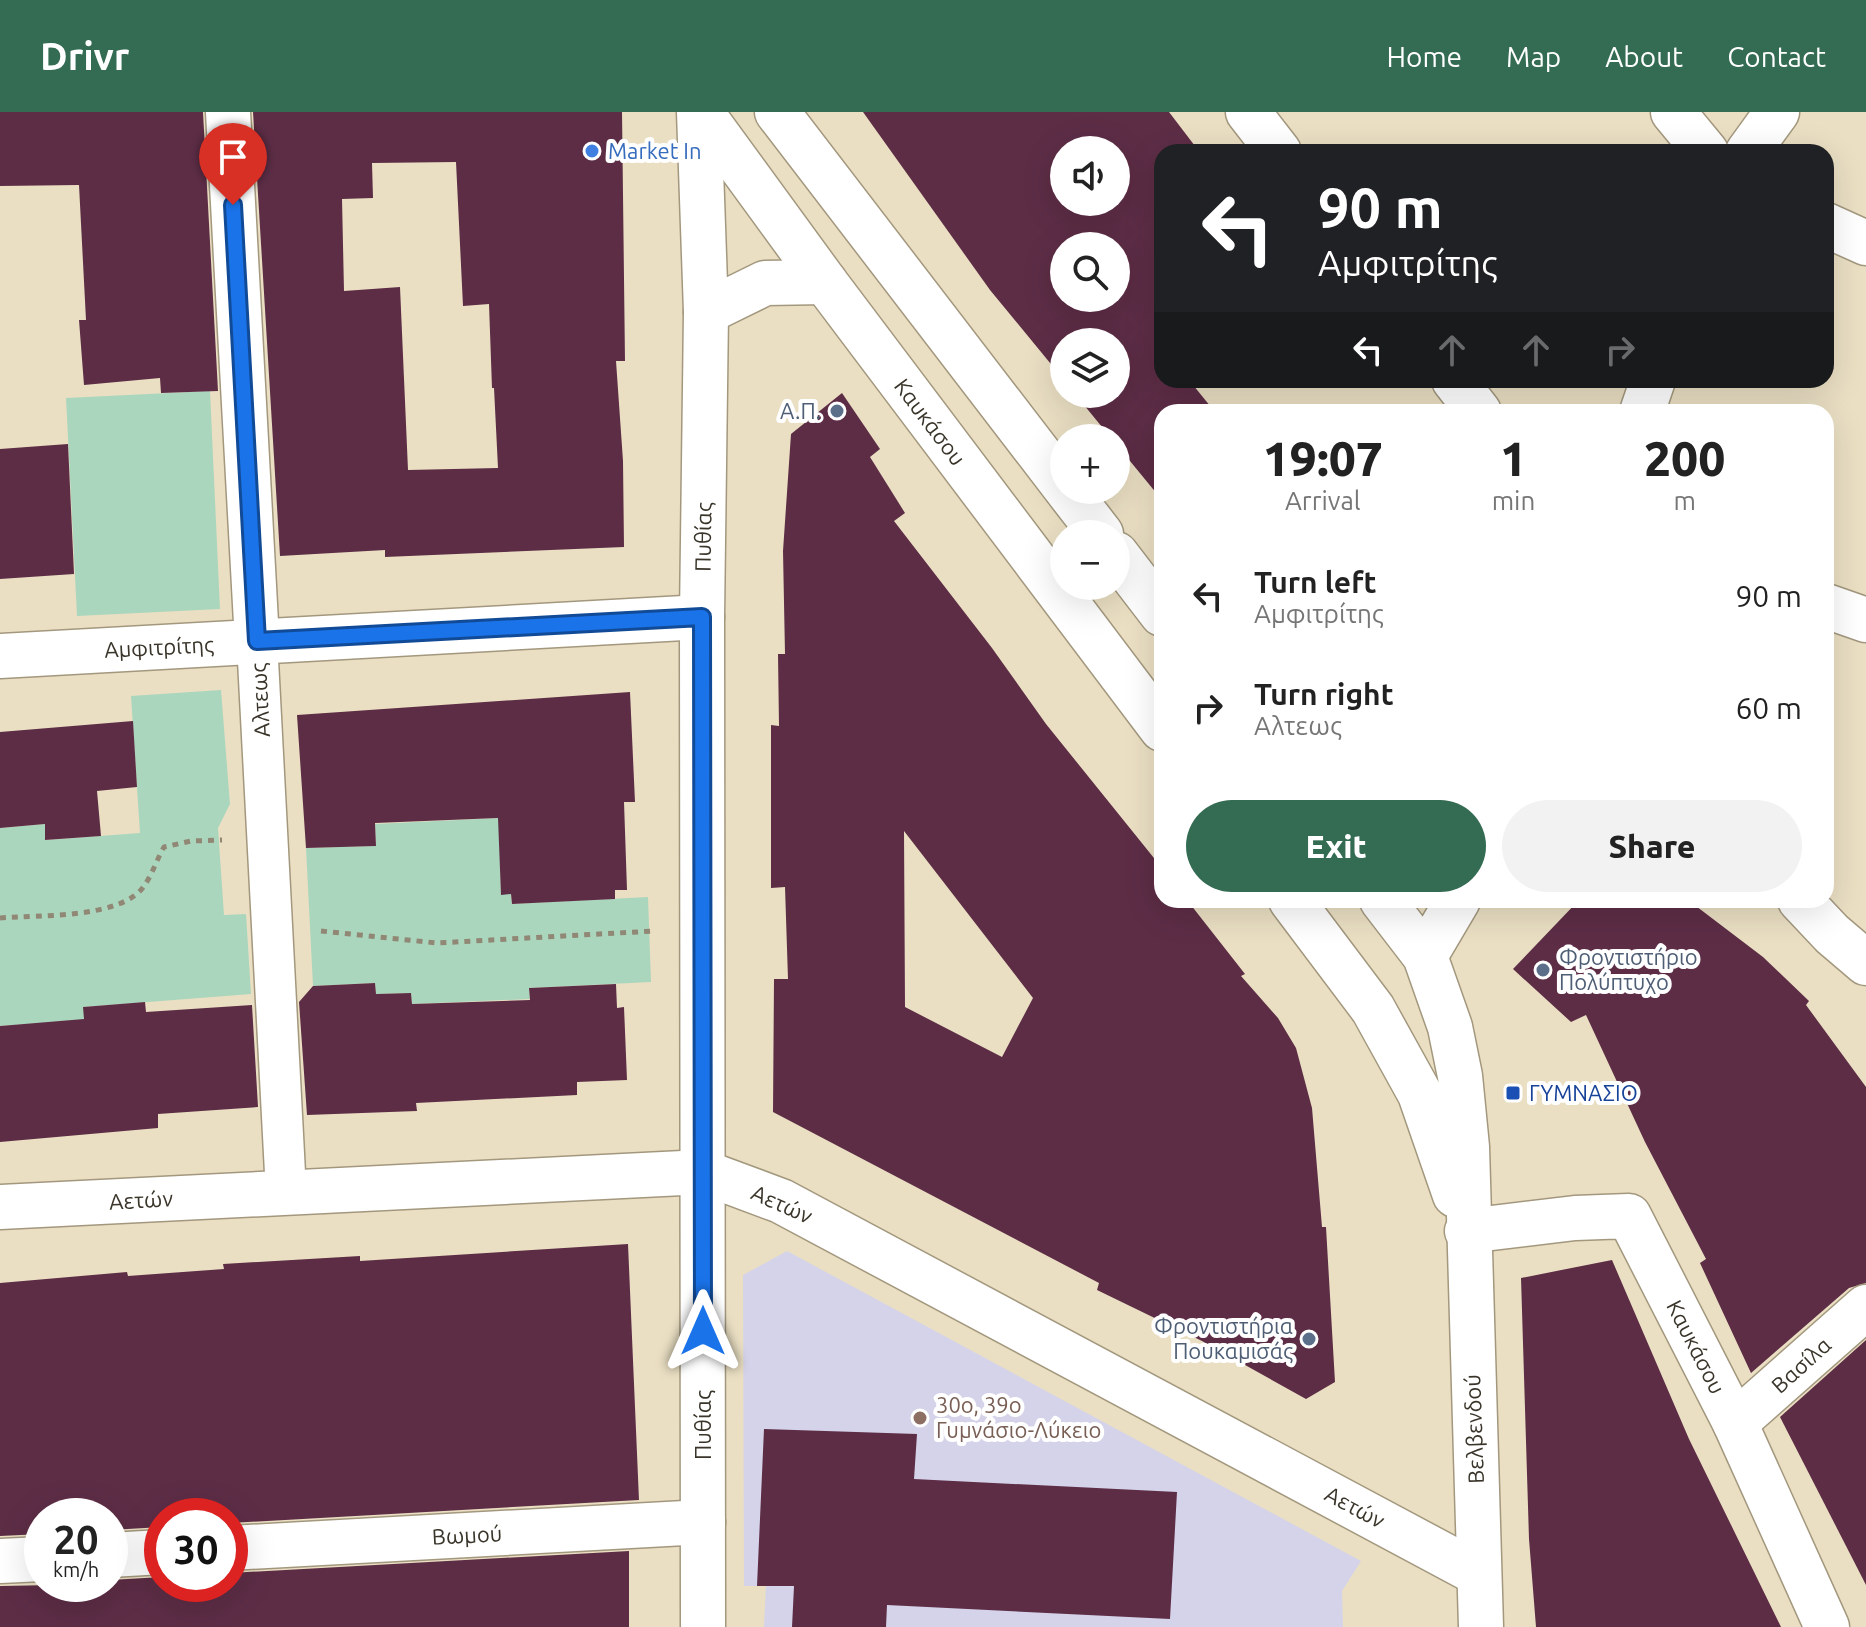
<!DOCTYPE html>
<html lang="en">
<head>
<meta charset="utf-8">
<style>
  :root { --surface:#fff; --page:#f2f2f2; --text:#222; --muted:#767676; --accent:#346b53 }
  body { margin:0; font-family:Ubuntu,sans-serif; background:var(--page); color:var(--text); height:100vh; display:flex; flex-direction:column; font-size:30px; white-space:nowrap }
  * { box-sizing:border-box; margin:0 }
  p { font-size:26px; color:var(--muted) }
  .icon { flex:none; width:44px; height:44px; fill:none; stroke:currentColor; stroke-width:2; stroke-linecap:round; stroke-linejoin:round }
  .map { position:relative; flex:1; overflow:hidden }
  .side { position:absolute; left:1154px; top:292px; width:680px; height:504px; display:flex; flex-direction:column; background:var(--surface); border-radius:24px; box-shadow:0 8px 32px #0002 }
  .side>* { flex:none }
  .guide { position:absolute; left:1154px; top:32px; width:680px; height:244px; border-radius:24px; box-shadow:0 8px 32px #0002; background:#202124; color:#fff; overflow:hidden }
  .controls { position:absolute; left:1050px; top:24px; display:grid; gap:16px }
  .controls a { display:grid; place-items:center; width:80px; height:80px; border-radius:50%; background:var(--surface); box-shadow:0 8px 32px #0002; font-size:40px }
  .speed { position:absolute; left:24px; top:1386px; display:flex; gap:16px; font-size:40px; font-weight:700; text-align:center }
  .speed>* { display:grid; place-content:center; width:104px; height:104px; border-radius:50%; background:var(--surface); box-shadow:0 8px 32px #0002; line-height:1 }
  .speed small { font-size:20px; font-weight:400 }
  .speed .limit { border:12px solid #d22; background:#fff; color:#111 }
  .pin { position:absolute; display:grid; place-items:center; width:68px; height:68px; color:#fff; margin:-82px -34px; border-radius:50% 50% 50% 0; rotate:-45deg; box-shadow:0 0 8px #0007 }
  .pin .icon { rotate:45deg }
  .me { position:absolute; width:88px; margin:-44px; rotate:0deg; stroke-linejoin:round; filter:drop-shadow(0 0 6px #0008) }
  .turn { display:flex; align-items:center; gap:28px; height:168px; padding:0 32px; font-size:36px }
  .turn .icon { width:104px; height:104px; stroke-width:2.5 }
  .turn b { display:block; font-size:56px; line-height:68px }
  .lanes { display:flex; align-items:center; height:76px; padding:0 32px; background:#0003; justify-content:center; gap:40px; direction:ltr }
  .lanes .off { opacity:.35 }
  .eta { display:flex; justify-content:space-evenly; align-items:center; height:136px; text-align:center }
  .eta b { font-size:48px; font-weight:800; line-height:56px }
  .button { display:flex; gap:16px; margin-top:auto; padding:16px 32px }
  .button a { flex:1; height:92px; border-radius:48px; background:var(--accent); color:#fff; font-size:32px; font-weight:800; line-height:92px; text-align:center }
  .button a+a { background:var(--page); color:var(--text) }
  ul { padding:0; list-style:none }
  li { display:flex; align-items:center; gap:24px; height:112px; padding:0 32px }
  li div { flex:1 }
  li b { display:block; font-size:30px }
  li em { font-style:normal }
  header { display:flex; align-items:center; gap:48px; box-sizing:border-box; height:112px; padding:0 40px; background:var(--accent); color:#fff }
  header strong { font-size:38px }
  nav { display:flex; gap:44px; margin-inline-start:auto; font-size:28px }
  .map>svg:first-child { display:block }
  .education { fill:#d5d3e9 }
  .green { fill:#abd6be }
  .building { fill:#5d2d46; fill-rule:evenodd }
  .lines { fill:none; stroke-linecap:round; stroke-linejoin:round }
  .pedestrian-casing { stroke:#a3987e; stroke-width:43 }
  .minor-casing { stroke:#a3987e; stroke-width:47 }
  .tertiary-casing { stroke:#a3987e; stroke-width:47 }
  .path { stroke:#908875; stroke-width:5; stroke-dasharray:6 6; stroke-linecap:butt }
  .pedestrian { stroke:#fff; stroke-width:40 }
  .minor { stroke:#fff; stroke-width:44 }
  .tertiary { stroke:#fff; stroke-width:44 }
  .route-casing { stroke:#114b97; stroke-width:20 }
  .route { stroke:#1a73e8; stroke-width:14 }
  .shop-dot { fill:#3f7fe0; stroke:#fff; stroke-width:3 }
  .service-dot { fill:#5c6f8a; stroke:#fff; stroke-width:3 }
  .transit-dot { fill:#1a4fb4; stroke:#fff; stroke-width:3 }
  .education-dot { fill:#8d6e63; stroke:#fff; stroke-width:3 }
  .labels { text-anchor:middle; stroke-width:8; stroke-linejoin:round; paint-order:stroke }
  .shop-label { font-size:22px; fill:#366cbe; stroke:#fff; text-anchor:start }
  .service-label { font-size:22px; fill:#4e5e75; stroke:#fff; text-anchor:end }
  .street-label { font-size:22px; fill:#3a352a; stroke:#fff }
  .transit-label { font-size:22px; fill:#164399; stroke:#fff; text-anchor:start }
  .education-label { font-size:22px; fill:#785e54; stroke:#fff; text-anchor:start }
</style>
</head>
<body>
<header>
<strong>Drivr</strong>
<nav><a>Home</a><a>Map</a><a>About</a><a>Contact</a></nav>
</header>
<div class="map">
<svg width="1866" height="1515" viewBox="0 0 1866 1515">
  <rect width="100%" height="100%" fill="#eadfc3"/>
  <path class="education" d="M787 1139 1361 1449 1342 1479 1343 1515H764L766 1474H744L743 1163Z"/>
  <g class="green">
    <path d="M210 279 220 497 77 504 66 286Z"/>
    <path d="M221 578 230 692 218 716 224 803 246 802 251 882 84 895V908L0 914V716L45 712 46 728 140 721 131 584Z"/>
    <path d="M499 706 501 782H511L512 792 648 785 651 870 529 876 530 887 412 892 411 881 376 882 375 871 313 874 306 736 376 734 375 712Z"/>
  </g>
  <g class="building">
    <path d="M0 0H203L218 279 161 281 160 266 84 273 79 208H86L79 73 0 74Z"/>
    <path d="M253 0H622L625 249H616L623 349 624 435 385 445V438L280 444ZM456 50 463 194 489 192 492 276H494L498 356 408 358 400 175 344 179 342 87 373 86 372 51Z"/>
    <path d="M863 0H1169L1198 38 1162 40V268H1189L1215 300H1162V388L1116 332V326H1111L1075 282H1116V230H1064V268L990 178ZM1064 38H1116V90H1064ZM1064 134H1116V186H1064Z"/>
    <path d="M842 281 880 337 870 345 905 401 894 409 992 536 1046 612 1162 756V788H1187L1245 862 1241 864 1278 906 1296 936 1312 996 1322 1115H1326L1335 1270 1306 1287 1202 1229 1097 1178 1099 1171 773 1000 774 867H788L785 775 771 776V613L779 614 778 542H785L783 439 791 322ZM904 719 1033 886 1002 945 905 895Z"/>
    <path d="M68 332 74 462 0 467V337Z"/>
    <path d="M630 580 635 690H624L627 778H615V787L512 792 511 782 501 783 498 706 375 711 376 734 306 736 297 603Z"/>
    <path d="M133 609 137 675 97 679 101 724 45 728V712L0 716V620Z"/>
    <path d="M1579 788H1688L1763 845 1809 889 1806 893 1866 975V1171L1849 1176 1751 1261 1700 1151 1706 1147 1645 1030 1586 903 1571 910 1513 857Z"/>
    <path d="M375 871 376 882 411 881 412 892 530 888 529 876 616 872 617 896 624 895 627 968 577 970V983L416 991 417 999 307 1003 299 890 313 874Z"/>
    <path d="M145 890 146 900 252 893 258 995 158 1002V1016L0 1030V914L84 907 83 895Z"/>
    <path d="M628 1132 639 1388 230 1411V1404H162V1415L110 1418V1404H42V1422L0 1424V1171L127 1160 128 1164 224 1157 223 1152 360 1144V1149Z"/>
    <path d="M1612 1148 1689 1327 1781 1515H1536L1529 1427 1521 1166Z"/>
    <path d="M1866 1228V1473L1780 1305Z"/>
    <path d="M764 1317 917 1322 914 1367 1177 1380 1170 1507 887 1493 886 1515H792L794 1474H757Z"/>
    <path d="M629 1439V1515H0V1474L110 1472V1468L162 1465V1472H230V1461Z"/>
  </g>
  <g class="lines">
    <g class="pedestrian-casing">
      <path id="pedestrian" d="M257 529 286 1080"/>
    </g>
    <g class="minor-casing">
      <g id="minor">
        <path d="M228 0 257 529"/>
        <path d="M699 0 706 200 702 505 703 1515"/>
        <path d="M1248 0 1279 40"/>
        <path d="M1673 0 1706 40"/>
        <path d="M1748 40 1777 0"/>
        <path d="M1826 113 1866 131"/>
        <path d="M706 200 765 171 825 170"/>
        <path d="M1454 268 1479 300"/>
        <path d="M1642 300 1653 268"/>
        <path d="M1826 494 1866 508"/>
        <path d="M0 544 702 505"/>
        <path d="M1800 788 1832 822 1866 851"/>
        <path d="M1425 844 1458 788"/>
        <path d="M0 1095 703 1060 781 1089 1479 1462"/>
        <path d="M1467 1119 1575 1106 1629 1104 1735 1311 1827 1515"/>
        <path d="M1735 1311 1866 1195"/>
        <path d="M230 1436 703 1410"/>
        <path d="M110 1443 162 1440"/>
        <path d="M0 1449 42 1447"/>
      </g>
    </g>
    <g class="tertiary-casing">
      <g id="tertiary">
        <path d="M701 0 825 170 1162 617"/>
        <path d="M777 0 1064 374"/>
        <path d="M1067 378 1101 422"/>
        <path d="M1116 442 1162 502"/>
        <path d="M1291 788 1373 897 1420 982 1455 1083"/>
        <path d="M1382 788 1425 844 1450 915 1460 964 1467 1035 1481 1515"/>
      </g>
    </g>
    <g class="path">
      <path d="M0 806C37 803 122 807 144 774 152 763 157 747 164 735L191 729 222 728"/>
      <path d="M321 819 437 831 654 819"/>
    </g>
    <use href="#pedestrian" class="pedestrian"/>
    <use href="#minor" class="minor"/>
    <use href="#tertiary" class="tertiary"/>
  </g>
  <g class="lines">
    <g class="route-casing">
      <path id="route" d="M233 93 257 529 702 505 703 1219"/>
    </g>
    <use href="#route" class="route"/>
  </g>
  <circle class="shop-dot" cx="592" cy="39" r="8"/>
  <g class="service-dot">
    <circle cx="837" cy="299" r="8"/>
    <circle cx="1543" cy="858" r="8"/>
    <circle cx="1309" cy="1227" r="8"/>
  </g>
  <rect class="transit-dot" x="1505" y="973" width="16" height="16" rx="4"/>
  <circle class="education-dot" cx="920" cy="1306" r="8"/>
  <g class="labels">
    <g class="shop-label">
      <text x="608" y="47">Market In</text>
    </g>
    <g class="service-label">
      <text x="821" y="307">Α.Π.</text>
      <text x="1559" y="853" text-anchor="start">Φροντιστήριο<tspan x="1559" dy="25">Πολύπτυχο</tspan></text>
      <text x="1293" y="1222">Φροντιστήρια<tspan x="1293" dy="25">Πουκαμισάς</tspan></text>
    </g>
    <g class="street-label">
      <text transform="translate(930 310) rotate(53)" y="8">Καυκάσου</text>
      <text transform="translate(703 425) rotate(-89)" y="8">Πυθίας</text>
      <text transform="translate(159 535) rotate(-3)" y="8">Αμφιτρίτης</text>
      <text transform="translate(260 588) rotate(-93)" y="8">Αλτεως</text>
      <text transform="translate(141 1088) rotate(-3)" y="8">Αετών</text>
      <text transform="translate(782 1092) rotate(24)" y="8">Αετών</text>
      <text transform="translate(1696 1235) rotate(63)" y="8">Καυκάσου</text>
      <text transform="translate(1801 1253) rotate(-42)" y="8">Βασίλα</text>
      <text transform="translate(703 1313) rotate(-90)" y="8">Πυθίας</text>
      <text transform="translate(1474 1317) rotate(-92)" y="8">Βελβενδού</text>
      <text transform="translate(1355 1395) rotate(28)" y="8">Αετών</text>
      <text transform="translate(467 1423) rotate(-3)" y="8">Βωμού</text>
    </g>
    <g class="transit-label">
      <text x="1529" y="989">ΓΥΜΝΑΣΙΟ</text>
    </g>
    <g class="education-label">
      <text x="936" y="1301">30ο, 39ο<tspan x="936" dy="25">Γυμνάσιο-Λύκειο</tspan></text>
    </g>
  </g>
</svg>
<div class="controls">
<a><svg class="icon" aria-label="sound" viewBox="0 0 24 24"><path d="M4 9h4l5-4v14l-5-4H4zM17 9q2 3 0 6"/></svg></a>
<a><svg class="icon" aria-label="search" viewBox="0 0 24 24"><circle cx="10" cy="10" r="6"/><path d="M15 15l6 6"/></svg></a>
<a><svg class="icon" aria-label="layers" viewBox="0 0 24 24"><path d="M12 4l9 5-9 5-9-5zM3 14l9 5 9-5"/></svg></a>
<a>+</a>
<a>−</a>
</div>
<div class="speed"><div>20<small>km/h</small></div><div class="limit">30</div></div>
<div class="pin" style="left:233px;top:93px;background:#d93025"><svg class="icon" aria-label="arrive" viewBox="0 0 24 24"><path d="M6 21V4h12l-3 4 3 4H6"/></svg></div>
<svg class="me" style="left:703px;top:1219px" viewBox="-20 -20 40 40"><path d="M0-17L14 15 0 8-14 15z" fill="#1a73e8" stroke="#fff" stroke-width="4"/></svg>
<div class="guide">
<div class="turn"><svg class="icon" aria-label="left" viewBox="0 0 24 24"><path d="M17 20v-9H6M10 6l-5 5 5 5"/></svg><div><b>90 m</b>Αμφιτρίτης</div></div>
<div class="lanes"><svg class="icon" aria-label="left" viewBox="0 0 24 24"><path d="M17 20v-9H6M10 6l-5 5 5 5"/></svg><svg class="icon off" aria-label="ahead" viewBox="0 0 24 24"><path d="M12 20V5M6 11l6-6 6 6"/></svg><svg class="icon off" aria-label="ahead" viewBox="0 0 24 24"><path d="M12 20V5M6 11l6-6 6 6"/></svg><svg class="icon off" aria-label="right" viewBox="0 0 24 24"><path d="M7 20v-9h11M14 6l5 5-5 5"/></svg></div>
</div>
<section class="side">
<div class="eta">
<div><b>19:07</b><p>Arrival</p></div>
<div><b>1</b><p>min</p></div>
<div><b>200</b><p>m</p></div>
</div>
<ul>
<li><svg class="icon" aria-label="left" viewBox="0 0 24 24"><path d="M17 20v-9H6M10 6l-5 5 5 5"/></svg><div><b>Turn left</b><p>Αμφιτρίτης</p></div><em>90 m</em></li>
<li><svg class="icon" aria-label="right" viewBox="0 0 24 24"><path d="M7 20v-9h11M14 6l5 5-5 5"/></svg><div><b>Turn right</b><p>Αλτεως</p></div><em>60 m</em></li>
</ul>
<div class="button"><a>Exit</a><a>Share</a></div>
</section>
</div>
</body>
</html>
